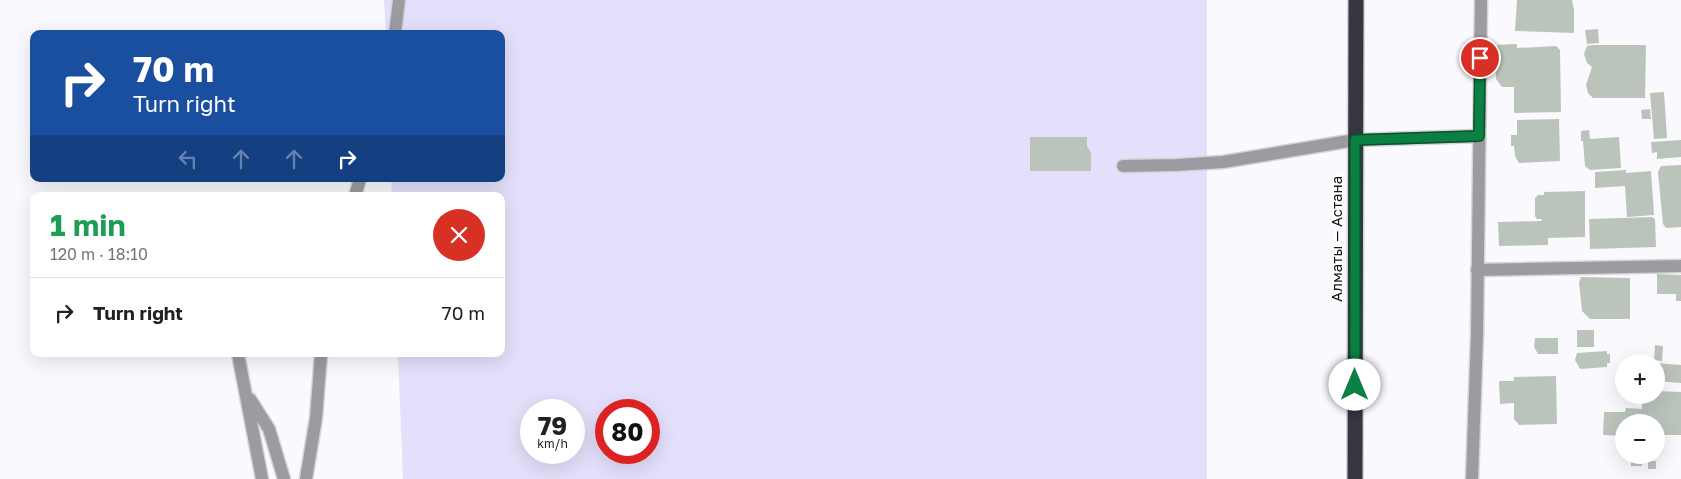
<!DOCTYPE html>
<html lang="en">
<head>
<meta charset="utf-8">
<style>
  :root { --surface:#fff; --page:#f6f6f6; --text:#202124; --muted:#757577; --line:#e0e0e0 }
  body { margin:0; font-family:"Golos Text",sans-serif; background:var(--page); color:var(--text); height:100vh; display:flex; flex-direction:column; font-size:19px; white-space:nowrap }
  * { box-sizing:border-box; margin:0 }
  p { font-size:16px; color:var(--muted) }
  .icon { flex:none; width:28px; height:28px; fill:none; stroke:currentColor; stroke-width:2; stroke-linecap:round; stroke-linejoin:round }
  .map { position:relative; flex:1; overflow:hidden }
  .details { position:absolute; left:30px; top:192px; width:475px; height:165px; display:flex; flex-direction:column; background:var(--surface); border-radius:10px; box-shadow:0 5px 20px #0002 }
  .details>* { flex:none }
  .top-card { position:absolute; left:30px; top:30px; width:475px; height:152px; border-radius:10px; box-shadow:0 5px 20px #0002; background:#1a4fa0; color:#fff; overflow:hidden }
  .tools { position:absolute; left:1615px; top:354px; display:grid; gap:10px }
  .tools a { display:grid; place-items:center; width:50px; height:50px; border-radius:50%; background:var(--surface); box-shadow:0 5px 20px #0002; font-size:25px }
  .speed { position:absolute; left:520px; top:399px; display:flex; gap:10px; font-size:25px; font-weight:700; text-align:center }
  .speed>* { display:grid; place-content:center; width:65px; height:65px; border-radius:50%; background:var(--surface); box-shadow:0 5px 20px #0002; line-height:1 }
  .speed small { font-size:12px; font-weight:400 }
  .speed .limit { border:8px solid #d22; background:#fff; color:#111 }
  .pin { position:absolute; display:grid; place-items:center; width:42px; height:42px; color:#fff; margin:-21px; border:2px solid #fff; border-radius:50%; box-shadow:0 1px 5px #0007 }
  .me { position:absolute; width:55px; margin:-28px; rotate:0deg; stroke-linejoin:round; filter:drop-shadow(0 0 4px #0008) }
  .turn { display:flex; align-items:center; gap:18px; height:105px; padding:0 20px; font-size:22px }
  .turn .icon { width:65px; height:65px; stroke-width:2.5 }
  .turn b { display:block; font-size:35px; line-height:42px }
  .lanes { display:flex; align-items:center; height:48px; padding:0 20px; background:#0003; justify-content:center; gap:25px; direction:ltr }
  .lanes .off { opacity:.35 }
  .round { display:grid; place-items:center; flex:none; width:52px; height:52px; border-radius:26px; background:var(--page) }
  .summary { display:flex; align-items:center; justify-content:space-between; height:85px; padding:0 20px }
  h1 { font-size:30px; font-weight:700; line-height:38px; color:#1e9e55 }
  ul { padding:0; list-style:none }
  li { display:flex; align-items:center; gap:15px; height:70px; padding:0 20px; border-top:1px solid var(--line) }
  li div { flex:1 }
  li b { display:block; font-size:19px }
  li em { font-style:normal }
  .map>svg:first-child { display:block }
  .green { fill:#e4dffa; fill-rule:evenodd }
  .building { fill:#bbc4ba }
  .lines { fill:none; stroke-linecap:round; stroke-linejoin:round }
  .minor-casing { stroke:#d5d4d9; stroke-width:15 }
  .highway-casing { stroke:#d5d4d9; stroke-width:18 }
  .minor { stroke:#9c9ba1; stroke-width:12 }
  .highway { stroke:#37353f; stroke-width:15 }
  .route-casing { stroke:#07532c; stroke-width:12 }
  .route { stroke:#0b8043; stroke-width:9 }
  .labels { text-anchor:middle; stroke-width:4; stroke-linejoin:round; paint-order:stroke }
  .street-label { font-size:15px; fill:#151418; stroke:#fff }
</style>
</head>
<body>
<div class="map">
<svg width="1681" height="479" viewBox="0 0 1681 479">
  <rect width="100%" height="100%" fill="#faf9fe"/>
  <path class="green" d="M384 0H1207V479H403L398 354H501V196H392L391 179H501V34H386ZM531 410H574V452H531ZM606 410H649V452H606Z"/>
  <g class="building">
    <path d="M1517 0H1572L1574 9V33L1515 31Z"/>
    <path d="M1598 29 1599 43 1587 44 1585 30Z"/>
    <path d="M1517 44V48L1556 46 1560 50 1561 112 1514 113V87H1502L1496 79 1495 45Z"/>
    <path d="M1592 45H1646L1645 98H1593L1588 93 1586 85 1592 67 1587 63 1584 54 1587 46Z"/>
    <path d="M1664 92 1667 138 1654 139 1650 93Z"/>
    <path d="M1650 109 1651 119H1642L1641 110Z"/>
    <path d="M1559 119 1560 161 1519 163 1515 156 1514 146H1511V135H1517V120Z"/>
    <path d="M1589 130 1590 139 1619 137 1621 168 1590 170 1585 166 1583 141H1581V131Z"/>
    <path d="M1030 137H1087V146L1091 153V171H1030Z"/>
    <path d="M1681 140V157L1657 159V152L1652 153 1651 142Z"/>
    <path d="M1681 165V227L1666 228 1663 224 1658 172 1661 166Z"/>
    <path d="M1626 170V173L1651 171 1654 215 1627 217 1625 186 1595 188V172Z"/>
    <path d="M1585 191V237L1548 238V245L1499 246 1498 222 1541 221 1542 219H1537L1535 216V198L1538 195H1544V192Z"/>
    <path d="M1652 217 1655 219 1656 247 1590 249 1589 219Z"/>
    <path d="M1657 274 1681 275V301H1676V294H1657Z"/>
    <path d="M1581 277 1630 278V319H1590L1582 311 1579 282Z"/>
    <rect x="1577" y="330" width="17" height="17"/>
    <path d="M1535 338H1558V354H1538L1534 347Z"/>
    <path d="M1655 345 1663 346 1662 361 1654 360Z"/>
    <path d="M1607 351V354H1610V363H1607V367L1580 369 1575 360 1577 353Z"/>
    <path d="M1656 363 1681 365V383L1656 381Z"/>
    <path d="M1556 376 1557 424 1519 425 1514 419V403L1500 404 1499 381H1514V377Z"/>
    <path d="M1656 391 1681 392V435H1656V422H1624V436L1603 435 1604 412H1625L1626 408 1642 409V395H1656Z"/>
    <path d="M1631 455H1643L1642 466H1631Z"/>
    <rect x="1648" y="461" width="8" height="8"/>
  </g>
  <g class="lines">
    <g class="minor-casing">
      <g id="minor">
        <path d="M395 34 399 0"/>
        <path d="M1123 166 1177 165 1223 162 1355 140 1479 136"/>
        <path d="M355 196 360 179"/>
        <path d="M1477 270 1681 266"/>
        <path d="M238 354 262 479"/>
        <path d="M250 399 269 429 284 479"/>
        <path d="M306 479 316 418 321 354"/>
        <path d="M1472 479 1477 335 1481 0"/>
      </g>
    </g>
    <g class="highway-casing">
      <path id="highway" d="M1355 479 1356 0"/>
    </g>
    <use href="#minor" class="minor"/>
    <use href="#highway" class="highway"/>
  </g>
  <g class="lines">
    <g class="route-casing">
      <path id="route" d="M1355 385V140L1479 136 1480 58"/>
    </g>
    <use href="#route" class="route"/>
  </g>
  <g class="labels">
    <g class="street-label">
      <text transform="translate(1337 239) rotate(-90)" y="5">Алматы — Астана</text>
    </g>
  </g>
</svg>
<div class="tools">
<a>+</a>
<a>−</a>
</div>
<div class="speed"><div>79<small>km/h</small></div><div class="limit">80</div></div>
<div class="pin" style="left:1480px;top:58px;background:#d93025"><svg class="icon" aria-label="arrive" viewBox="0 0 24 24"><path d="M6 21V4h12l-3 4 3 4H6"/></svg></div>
<svg class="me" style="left:1355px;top:385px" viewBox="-20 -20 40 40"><circle r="19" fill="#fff"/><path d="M0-13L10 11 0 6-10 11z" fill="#0b8043"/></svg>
<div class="top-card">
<div class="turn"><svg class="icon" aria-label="right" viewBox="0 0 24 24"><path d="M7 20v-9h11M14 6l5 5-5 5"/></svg><div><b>70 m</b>Turn right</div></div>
<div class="lanes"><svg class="icon off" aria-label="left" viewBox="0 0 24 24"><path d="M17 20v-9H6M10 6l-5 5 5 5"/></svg><svg class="icon off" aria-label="ahead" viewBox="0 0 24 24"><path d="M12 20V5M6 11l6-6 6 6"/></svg><svg class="icon off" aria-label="ahead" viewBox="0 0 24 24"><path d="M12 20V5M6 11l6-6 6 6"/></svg><svg class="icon" aria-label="right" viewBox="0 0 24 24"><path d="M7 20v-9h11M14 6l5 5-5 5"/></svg></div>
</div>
<section class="details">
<div class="summary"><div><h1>1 min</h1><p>120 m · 18:10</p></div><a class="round" style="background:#d93025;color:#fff"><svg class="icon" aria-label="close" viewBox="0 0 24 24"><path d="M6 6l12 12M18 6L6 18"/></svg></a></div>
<ul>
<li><svg class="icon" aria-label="right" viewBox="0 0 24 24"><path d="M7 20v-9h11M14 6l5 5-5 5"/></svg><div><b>Turn right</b></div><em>70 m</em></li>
</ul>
</section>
</div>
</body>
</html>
